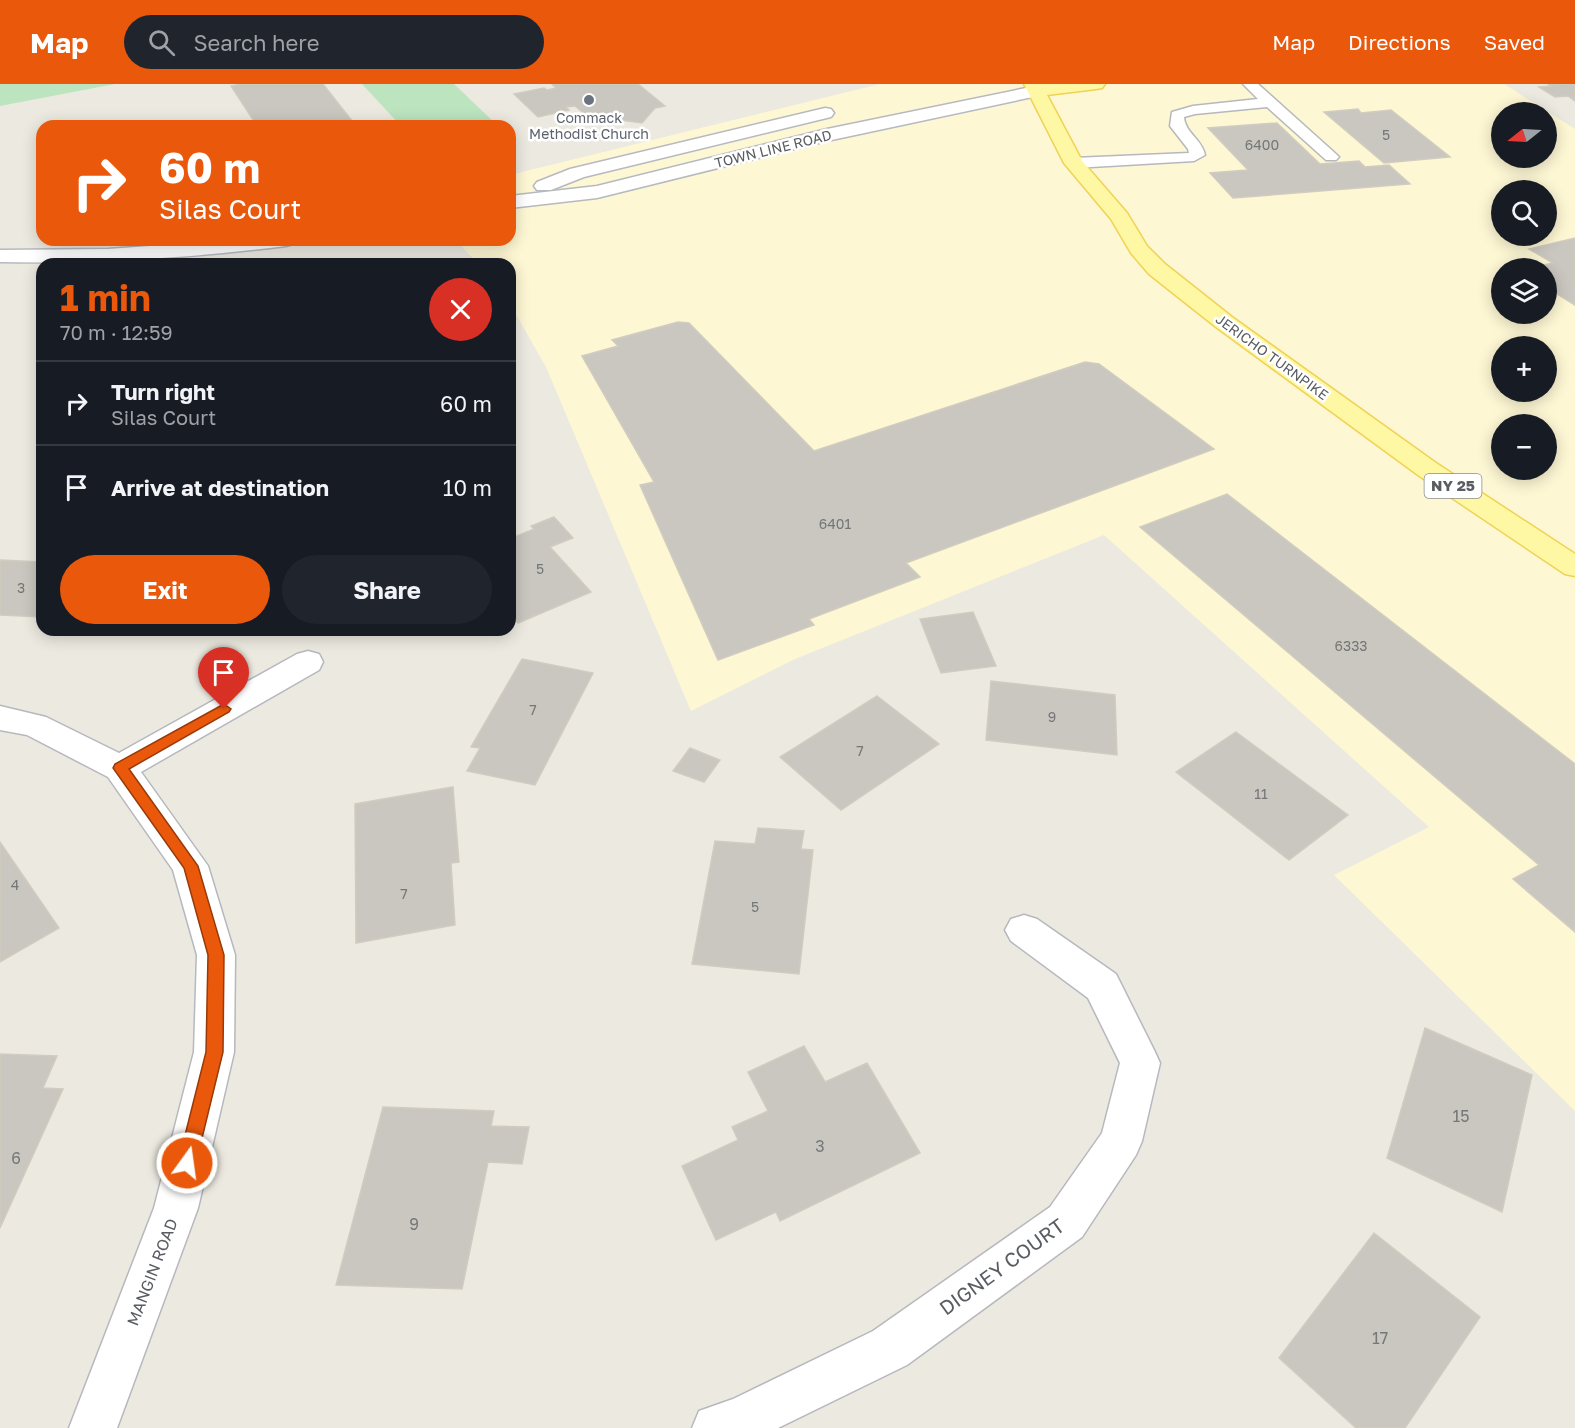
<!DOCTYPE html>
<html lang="en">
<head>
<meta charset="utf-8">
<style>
  :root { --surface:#171b24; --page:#20242c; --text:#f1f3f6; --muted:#9ea1a6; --line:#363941; --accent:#ea580c }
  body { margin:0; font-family:"Golos Text",sans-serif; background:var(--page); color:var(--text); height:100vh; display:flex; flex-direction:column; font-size:22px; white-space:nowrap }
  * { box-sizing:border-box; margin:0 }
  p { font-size:20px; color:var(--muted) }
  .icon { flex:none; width:33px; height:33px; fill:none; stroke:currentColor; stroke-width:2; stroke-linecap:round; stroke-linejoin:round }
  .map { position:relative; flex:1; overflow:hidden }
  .sheet { position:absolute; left:36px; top:174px; width:480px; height:378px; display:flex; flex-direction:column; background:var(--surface); border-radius:18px; box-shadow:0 3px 15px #0003 }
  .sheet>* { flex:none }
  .banner { position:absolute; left:36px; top:36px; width:480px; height:126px; border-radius:18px; box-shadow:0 3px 15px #0003; background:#ea580c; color:#fff; overflow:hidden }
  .needle { width:39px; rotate:252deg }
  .fabs { position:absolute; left:1491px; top:18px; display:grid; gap:12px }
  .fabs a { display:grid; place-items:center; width:66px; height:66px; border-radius:50%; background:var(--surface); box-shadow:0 3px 15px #0003; font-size:30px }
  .pin { position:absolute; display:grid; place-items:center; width:51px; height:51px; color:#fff; margin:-62px -26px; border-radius:50% 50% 50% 0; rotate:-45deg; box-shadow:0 0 6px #0007 }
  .pin .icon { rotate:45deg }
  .me { position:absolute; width:66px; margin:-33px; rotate:14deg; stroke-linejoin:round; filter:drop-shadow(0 0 4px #0008) }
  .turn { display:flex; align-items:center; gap:21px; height:126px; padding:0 24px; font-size:27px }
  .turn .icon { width:78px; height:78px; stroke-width:2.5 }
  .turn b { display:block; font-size:42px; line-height:51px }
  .round { display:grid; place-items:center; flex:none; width:63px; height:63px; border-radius:32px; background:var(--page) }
  .head { display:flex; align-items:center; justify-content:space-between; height:102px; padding:0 24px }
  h1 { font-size:36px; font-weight:700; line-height:45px; color:var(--accent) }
  .action { display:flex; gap:12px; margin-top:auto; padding:12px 24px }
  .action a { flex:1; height:69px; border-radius:36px; background:var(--accent); color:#fff; font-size:24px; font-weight:700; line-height:69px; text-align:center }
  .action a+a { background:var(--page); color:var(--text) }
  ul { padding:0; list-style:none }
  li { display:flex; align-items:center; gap:18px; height:84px; padding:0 24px; border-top:2px solid var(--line) }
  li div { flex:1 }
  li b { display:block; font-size:22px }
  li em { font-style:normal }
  header { display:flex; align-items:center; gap:36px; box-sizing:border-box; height:84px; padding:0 30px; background:var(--accent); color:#fff }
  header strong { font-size:28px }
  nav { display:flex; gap:33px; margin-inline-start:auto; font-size:21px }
  .search { width:420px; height:54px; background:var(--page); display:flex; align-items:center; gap:15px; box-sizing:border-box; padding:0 21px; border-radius:33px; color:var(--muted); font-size:22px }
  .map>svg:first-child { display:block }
  .commercial { fill:#fdf7d4; fill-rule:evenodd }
  .green { fill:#bce4bf }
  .building { fill:#c9c7bf; stroke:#d1ccbf; stroke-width:1.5 }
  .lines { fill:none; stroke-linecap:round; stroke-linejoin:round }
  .lane-casing { stroke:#b6b8bd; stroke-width:3 }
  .street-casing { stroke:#b6b8bd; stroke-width:3 }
  .secondary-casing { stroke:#b6b9bf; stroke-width:3 }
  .primary-casing { stroke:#f0d255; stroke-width:3 }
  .lane { fill:#fff; fill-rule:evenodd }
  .street { fill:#fff; fill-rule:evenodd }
  .secondary { fill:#fff; fill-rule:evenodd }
  .primary { fill:#fef7a3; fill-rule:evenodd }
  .route { fill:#ea580c; stroke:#983908; stroke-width:1.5 }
  .worship-dot { fill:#6b7280; stroke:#fff; stroke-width:2 }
  .labels { text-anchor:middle; stroke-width:5; stroke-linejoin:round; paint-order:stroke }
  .far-worship-label { font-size:14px; fill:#5b616d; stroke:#fff }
  .number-label { font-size:14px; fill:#757778 }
  .far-street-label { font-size:14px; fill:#595c61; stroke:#fff }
  .shield { fill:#fff; stroke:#8b8d90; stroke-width:1.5 }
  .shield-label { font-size:15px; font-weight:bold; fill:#595c61 }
  .near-number-label { font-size:16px; fill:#757778 }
  .street-label { font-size:16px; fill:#595c61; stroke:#fff }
  .near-street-label { font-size:20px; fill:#595c61; stroke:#fff }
</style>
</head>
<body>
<header>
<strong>Map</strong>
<div class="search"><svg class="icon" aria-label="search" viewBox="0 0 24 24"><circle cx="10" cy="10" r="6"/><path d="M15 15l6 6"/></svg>Search here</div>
<nav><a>Map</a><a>Directions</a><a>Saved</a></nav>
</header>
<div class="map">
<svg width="1575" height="1344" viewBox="0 0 1575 1344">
  <rect width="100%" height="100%" fill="#eceae0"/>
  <path class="commercial" d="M880 0H1042L1061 4 1107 0H1504L1575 45V1027L1334 791 1429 743 1104 451 795 575 691 627 546 283 510 220V180H478L456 156H510V91ZM1502 28H1546V74H1502ZM1502 106H1546V152H1502ZM1502 184H1546V230H1502ZM1502 262H1546V308H1502ZM1502 340H1546V386H1502Z"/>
  <g class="green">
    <path d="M0 0H115L0 22Z"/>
    <path d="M362 0H454L497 41 401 42Z"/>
  </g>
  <g class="building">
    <path d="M241 0H323L356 42H257L231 2Z"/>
    <path d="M552 0H638L665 22 655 24 642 39 606 34 593 37 575 22 566 23 569 26 538 33 514 10 544 4 547 6 556 4Z"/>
    <path d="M1548 0H1575V17L1568 12 1555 13 1539 3 1551 2Z"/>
    <path d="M1358 25 1361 29 1391 26 1450 73 1384 79 1324 28Z"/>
    <path d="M1277 39 1320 80 1359 77 1365 83 1389 81 1410 100 1233 114 1210 89 1248 86 1208 44Z"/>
    <path d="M1575 154V221L1546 203V184H1530L1553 179 1529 165Z"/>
    <path d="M678 238 689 239 814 367 1085 278 1099 280 1214 365 906 479 920 493 809 535 814 541 718 576 640 401 654 398 582 272 618 262 612 256Z"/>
    <path d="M1227 410 1575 680V848L1513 795 1539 781 1140 443Z"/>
    <path d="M554 433 573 454 550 463 591 508 518 539 510 529V455L534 445 531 442Z"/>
    <path d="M0 476 42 478V533L0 531Z"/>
    <path d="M973 528 996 582 941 589 920 535Z"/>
    <path d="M522 575 593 589 535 701 467 687 480 664 471 663Z"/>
    <path d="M991 597 1115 611 1117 671 986 656Z"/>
    <path d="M877 612 939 660 841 726 780 673Z"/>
    <path d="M1236 648 1348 731 1289 776 1176 688Z"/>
    <path d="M690 664 720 676 704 698 673 687Z"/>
    <path d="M453 703 459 778 451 779 455 841 356 859 355 720Z"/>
    <path d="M758 744 804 747 801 765 813 766 799 890 692 880 715 757 755 760Z"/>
    <path d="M0 758 59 844 0 878Z"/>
    <path d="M1425 944 1532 991 1502 1128 1387 1074Z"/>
    <path d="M804 962 825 998 867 979 920 1069 780 1137 776 1128 716 1156 682 1082 738 1056 732 1043 768 1027 748 988Z"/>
    <path d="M0 970 57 972 43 1004 63 1005 0 1144Z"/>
    <path d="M383 1023 494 1027 491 1042 529 1043 522 1080 488 1078 462 1205 336 1201Z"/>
    <path d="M1374 1149 1480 1233 1405 1344H1356L1279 1274Z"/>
  </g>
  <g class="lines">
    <g class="lane-casing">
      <path id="lane" d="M1243 0H1258L1336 70 1339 73 1336 76H1326L1267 23 1195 30 1184 33C1185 49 1202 55 1205 71L1194 77 1074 84 1066 79 1074 74 1189 69 1188 65 1170 42 1172 28 1193 22 1258 15Z"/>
    </g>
    <g class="street-casing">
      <g id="street">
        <path d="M308 567 319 570 323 578 319 586 141 688 208 782 235 871 234 968 198 1124 117 1344H69L154 1124 194 968 197 871 173 786 108 693 27 651 0 646V622L46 633 119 669 297 570Z"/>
        <path d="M1024 831 1037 835 1116 890 1154 966 1160 979 1142 1057 1136 1071 1082 1153 907 1281 778 1344H692L699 1327 733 1315 873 1247 1050 1123 1102 1049 1120 979 1088 914 1011 857 1005 846 1011 835Z"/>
      </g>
    </g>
    <g class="secondary-casing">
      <g id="secondary">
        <path d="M1036 2 1042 3 1045 7 1042 11 827 57 597 114 510 124V112L597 102 827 45Z"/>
        <path d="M825 24 831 25 834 29 831 33 584 93 551 106H537L534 102 537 98 570 85Z"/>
        <path d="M233 156H296L293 160 286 162C191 174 96 180 0 178V166L108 165Z"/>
      </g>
    </g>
    <g class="primary-casing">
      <path id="primary" d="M1024 0H1105L1102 4 1096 5 1047 11 1082 77 1127 129 1147 162 1165 180 1232 233 1436 379 1575 470V492L1565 490 1418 391 1216 243 1149 190 1131 169 1111 135 1064 79Z"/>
    </g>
    <use href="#lane" class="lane"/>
    <use href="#street" class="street"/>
    <use href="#secondary" class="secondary"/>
    <use href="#primary" class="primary"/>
  </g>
  <path class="route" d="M224 620 231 625 229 628 129 685 198 782 224 871 223 968 196 1079 193 1085 187 1088 181 1085 178 1079 206 968 208 871 184 784 113 684 115 680Z"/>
  <circle class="worship-dot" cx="589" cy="16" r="6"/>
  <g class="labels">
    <g class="far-worship-label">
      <text x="589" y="39">Commack<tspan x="589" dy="16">Methodist Church</tspan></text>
    </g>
    <g class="number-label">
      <text x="1386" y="56">5</text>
      <text x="1262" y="66">6400</text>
      <text x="835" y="445">6401</text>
      <text x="540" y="490">5</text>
      <text x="21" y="509">3</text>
      <text x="1351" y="567">6333</text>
      <text x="533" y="631">7</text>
      <text x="1052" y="638">9</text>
      <text x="860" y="672">7</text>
      <text x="1261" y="715">11</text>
      <text x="15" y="806">4</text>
      <text x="404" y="815">7</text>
      <text x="755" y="828">5</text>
    </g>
    <g class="far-street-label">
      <text transform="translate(773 65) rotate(-14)" y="5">TOWN LINE ROAD</text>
      <text transform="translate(1272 273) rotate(36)" y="5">JERICHO TURNPIKE</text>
    </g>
    <rect class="shield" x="1424.5" y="390" width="57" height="24" rx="4.5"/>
    <g class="shield-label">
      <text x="1453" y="407">NY 25</text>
    </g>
    <g class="near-number-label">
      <text x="1461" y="1038">15</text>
      <text x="820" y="1068">3</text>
      <text x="16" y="1080">6</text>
      <text x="414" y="1146">9</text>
      <text x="1380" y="1260">17</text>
    </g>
    <g class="street-label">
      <text transform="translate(152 1188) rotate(-69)" y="6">MANGIN ROAD</text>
    </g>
    <g class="near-street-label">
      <text transform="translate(1002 1183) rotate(-36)" y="7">DIGNEY COURT</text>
    </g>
  </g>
</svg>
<div class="fabs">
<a><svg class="needle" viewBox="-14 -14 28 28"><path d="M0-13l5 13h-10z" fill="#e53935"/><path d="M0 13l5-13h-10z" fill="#9ea1a6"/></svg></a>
<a><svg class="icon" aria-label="search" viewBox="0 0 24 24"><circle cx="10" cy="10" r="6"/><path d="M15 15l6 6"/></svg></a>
<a><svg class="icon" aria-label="layers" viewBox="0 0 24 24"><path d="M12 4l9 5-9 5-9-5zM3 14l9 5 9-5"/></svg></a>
<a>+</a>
<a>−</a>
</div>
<div class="pin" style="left:224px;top:625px;background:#d93025"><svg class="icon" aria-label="arrive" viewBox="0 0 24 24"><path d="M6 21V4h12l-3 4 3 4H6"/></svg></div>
<svg class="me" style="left:187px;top:1079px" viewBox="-20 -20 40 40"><circle r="17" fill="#ea580c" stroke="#fff" stroke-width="3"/><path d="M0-11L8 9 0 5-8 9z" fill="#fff"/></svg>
<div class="banner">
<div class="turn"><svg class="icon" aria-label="right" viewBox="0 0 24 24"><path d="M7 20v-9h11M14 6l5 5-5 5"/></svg><div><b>60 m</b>Silas Court</div></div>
</div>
<section class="sheet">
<div class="head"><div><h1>1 min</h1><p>70 m · 12:59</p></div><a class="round" style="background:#d93025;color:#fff"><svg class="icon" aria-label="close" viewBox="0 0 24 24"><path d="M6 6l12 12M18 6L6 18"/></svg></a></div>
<ul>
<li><svg class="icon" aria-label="right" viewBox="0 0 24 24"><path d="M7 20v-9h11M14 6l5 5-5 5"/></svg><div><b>Turn right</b><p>Silas Court</p></div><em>60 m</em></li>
<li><svg class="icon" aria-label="arrive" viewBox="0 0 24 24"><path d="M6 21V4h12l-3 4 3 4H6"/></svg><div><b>Arrive at destination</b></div><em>10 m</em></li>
</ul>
<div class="action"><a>Exit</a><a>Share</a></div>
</section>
</div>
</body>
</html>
